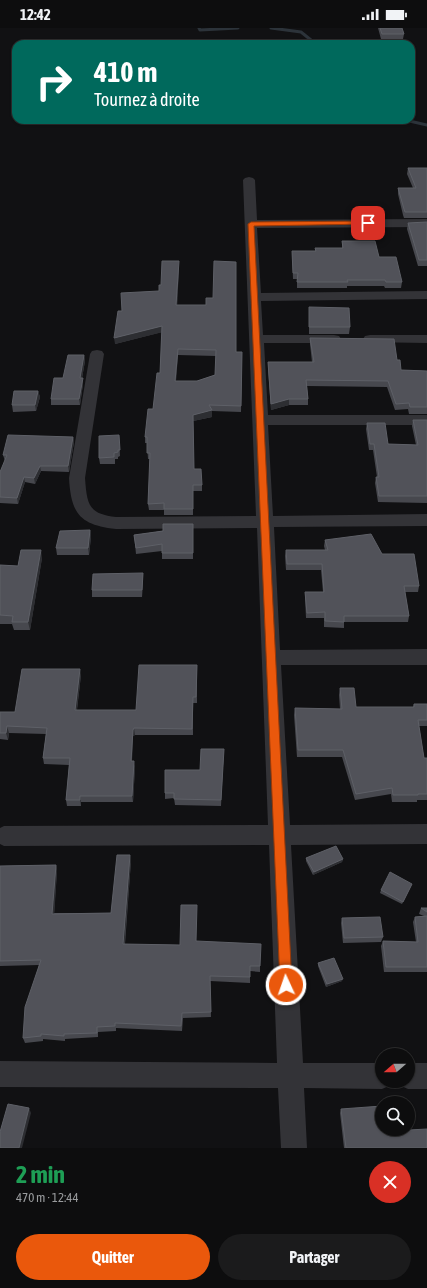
<!DOCTYPE html>
<html lang="fr">
<meta charset="utf-8">
<style>
body{margin:0;font-family:"Asap Condensed",sans-serif;background:#1b1b1c;color:#f1f3f6;height:100vh;display:flex;flex-direction:column;font-size:15px;white-space:nowrap}
*{box-sizing:border-box;margin:0}
p{font-size:13px;color:#9a9c9e}
.icon{flex:none;width:22px;height:22px;fill:none;stroke:currentColor;stroke-width:2;stroke-linecap:round;stroke-linejoin:round}
.map{position:relative;height:1120px;overflow:hidden}
.drawer{display:flex;flex-direction:column;background:#0d0d0e;flex:1}
.drawer>*{flex:none}
.hud{position:absolute;left:12px;top:12px;width:403px;height:84px;border-radius:12px;box-shadow:0 1px 3px #0004,0 0 0 1px #2d2d2e;background:#00695c;color:#fff;overflow:hidden}
.needle{width:26px;rotate:250deg}
.fabs{position:absolute;left:375px;top:1020px;display:grid;gap:8px}
.fabs a{display:grid;place-items:center;width:40px;height:40px;border-radius:50%;background:#0d0d0e;box-shadow:0 1px 3px #0004,0 0 0 1px #2d2d2e;font-size:20px}
.pin{position:absolute;display:grid;place-items:center;width:34px;height:34px;color:#fff;margin:-17px;border-radius:8px;box-shadow:0 2px 6px #0006}
.me{position:absolute;width:44px;margin:-22px;rotate:357deg;stroke-linejoin:round;filter:drop-shadow(0 0 3px #0008)}
.turn{display:flex;align-items:center;gap:14px;height:84px;padding:0 16px;font-size:18px}
.turn .icon{width:52px;height:52px;stroke-width:2.5}
.turn b{display:block;font-size:28px;line-height:34px}
.round{display:grid;place-items:center;flex:none;width:42px;height:42px;border-radius:21px;background:#1b1b1c}
.head{display:flex;align-items:center;justify-content:space-between;height:68px;padding:0 16px}
h1{font-size:24px;font-weight:700;line-height:30px;color:#1e9e55}
.button{display:flex;gap:8px;margin-top:auto;padding:8px 16px}
.button a{flex:1;height:46px;border-radius:24px;background:#ea580c;color:#fff;font-size:16px;font-weight:700;line-height:46px;text-align:center}
.button a+a{background:#1b1b1c;color:#f1f3f6}
.status{display:flex;justify-content:space-between;align-items:center;height:28px;padding:0 20px;background:#0d0d0e;direction:ltr}
.status svg{height:11px;fill:currentColor}
.map>svg:first-child{display:block}
.lines{fill:none;stroke-linecap:round;stroke-linejoin:round}
.stream{stroke:#2c333a;stroke-width:3}
.street{fill:#333337;fill-rule:evenodd}
.wall{fill:#47484e;fill-rule:evenodd}
.shaded-wall{fill:#2d2e32}
.building{fill:#515259;stroke:#5e6067;fill-rule:evenodd}
.route{fill:#ea580c;stroke:#983908}
</style>
<div class="status"><b>12:42</b><svg viewBox="0 0 49 12"><path d="M0 12V9h3v3zM5 12V6h3v6zM10 12V3h3v9zM15 12V0h3v12zM26 1h20v11H26zM47 4h2v5h-2z"/></svg></div>
<div class="map">
<svg width="427" height="1120" viewBox="0 0 427 1120">
<rect width="100%" height="100%" fill="#111113"/>
<g class="lines">
<path class="stream" d="M199,0L200,2L238,0
M271,0L301,4L316,16
M405,92L427,97"/>
<path class="street" d="M249,149L253,150L255,152L257,192L427,191V199L257,200L261,265L427,263V271L261,273L263,307H334L339,308L341,311L339,314L334,315H264L268,387H427V397H268L273,488L427,486V498L274,499L280,622L427,621V637H281L290,797L427,796V816L291,817L303,1035H382V1053H393L391,1057L382,1061L304,1060L307,1120H281L278,1060L0,1059V1033L277,1035L269,817L4,818L0,816V800L4,798L268,797L257,500L116,501C80,497 71,486 69,450L90,326L92,323L97,322L102,323L104,326L85,450C87,476 88,486 116,489L256,488L243,152L245,150Z
M370,307H427V315L365,314L363,311L365,308Z
M408,1035H427V1061H408L399,1057L397,1053H408Z"/>
</g>
<path class="wall" d="M378,0H402L404,6L403,11H381Z
M408,140H427V190H404L403,187L398,166V160H413L407,146Z
M427,194V238H418L407,201L408,195Z
M342,213L379,229L402,254L401,260H385L384,258H347V260H297V251H293L292,223H315V220H342Z
M179,239L177,277L236,324H242L241,384L212,383V389L193,393L194,441L202,457V463H193V487H164V482H149L148,476L150,431H148L147,415H145V409L153,381L160,345L162,304L115,316L122,283L159,263L161,257ZM178,327L216,328L215,347L197,353H176Z
M309,279L350,299L349,306H309Z
M310,310L397,332L401,342L427,343V386H409L408,381L395,382L387,359L307,358L308,371V377H289L271,382L268,340V334H312L310,316Z
M84,327L85,333L82,350L83,356L80,377H51V371L63,350Z
M38,363L40,369L36,383L13,384L12,377Z
M413,392H427V475L378,474L375,455L376,449H377L373,422H369L366,401L367,395L388,416L416,417L412,398Z
M119,407L120,428L118,429V431H115V436H100L99,430Z
M73,409L74,414L69,444L41,443L35,456L25,454L18,476L0,475V444L5,433L3,427Z
M193,496V531H162V523L136,526L134,507L163,503Z
M90,502L91,509L89,527H57L56,520Z
M325,512L382,526L419,558L418,564H405L409,588L408,594H344V600L324,599V590H306L305,570V564H323L321,542H286L285,528L286,522H325L324,518Z
M42,530L30,602H14L12,596H0V537L18,538Z
M143,545V552L142,569H92V562Z
M197,637V675H193V707H135L133,708L132,733L135,739L133,774H81V778H67L66,772L69,737L44,736L43,730L46,706L9,705L8,712L0,711V684H15L81,647L77,682H136Z
M340,660L356,679H413L414,676H427V698H419L424,730H427V772H417V774H392L391,766L355,772L342,729H297L294,687L295,680L340,681L339,667Z
M224,721L221,778L175,777L174,770L165,771V765L200,742Z
M306,830L343,831L342,834L313,847L306,833Z
M131,833L125,916L180,917L196,913L260,938V944L250,943V955L210,953L211,989L183,990L182,1003L116,1000V1003L98,1004V1009L65,1011V1013L43,1011V1013L25,1015L23,1010L39,937L0,938V838L56,837L57,843L54,885H111Z
M412,856L402,876L380,865L381,862Z
M421,880H427V944H384L381,918L383,913L416,914L413,894L415,889L424,888L419,886Z
M342,890L383,909L381,914L343,915L341,895Z
M318,935L342,953L326,959L318,938Z
M341,1081L409,1102L427,1120H344L340,1085Z"/>
<path class="shaded-wall" d="M179,233V239L177,283L176,277Z
M162,298L163,304L115,316L114,310Z
M178,321V327L175,359V353Z
M84,327L85,333L81,356L80,350Z
M83,350V356L80,377L79,371Z
M38,363L40,369L36,383L35,377Z
M289,371V377L271,382V376Z
M212,382V389L193,393V387Z
M73,409L74,414L69,444L68,438Z
M40,438L41,443L35,456L34,450Z
M24,449L25,454L18,476L17,470Z
M90,502L91,509L89,527L88,520Z
M41,522L42,530L30,602L28,594Z
M143,545V552L142,569V562Z
M80,641L81,647L76,688L75,682Z
M7,698L9,705L8,712L6,705Z
M134,700L135,707L133,708L131,739V733L133,702Z
M134,733L135,739L133,774L132,768Z
M80,768L81,774V778L80,772Z
M130,827L131,833L124,921L123,916Z
M343,831L342,834L313,847L314,844Z
M56,837L57,843L54,891L52,886Z
M343,951L342,953L326,959L327,956Z
M29,1080L31,1085L22,1120H19Z"/>
<path class="building" d="M380,0H402L404,6H382Z
M408,140H427V184H405L404,181L398,160H416Z
M427,194V232H419L408,195Z
M342,213H375L379,229H396L402,254H386L385,252H347L348,254H297L298,245H293L292,223H316L315,220H343Z
M162,233H179L176,277H206V270H213L214,233L236,234V324H242L241,378L209,377L212,382L193,387L194,441H201L202,457H193V481H164V475L148,476L150,425H147V409H145L148,381H153L157,345H160L162,298L114,310L118,283H122L121,265L159,263V257H161ZM178,321L216,322L215,347L197,353H175Z
M309,279L349,280L350,299H309Z
M310,310L394,311L397,332H400L401,342L427,343V379H410L409,375L396,376L388,353L306,352L308,371H289L271,376L268,334H314Z
M68,327H84L80,350H83L79,371H51L54,350H63Z
M14,363H38L35,377H12Z
M413,392H427V468H379L376,449H379L374,416H370L367,395H385L388,416L418,417Z
M8,407L73,409L68,438H40L34,450L24,449L17,470L0,469V444L7,427H3Z
M119,407L120,422H118V424L114,425V429L99,430V408Z
M163,496H193V525H162V516L136,520L134,507L163,503Z
M90,502L88,520H56L60,503Z
M371,506L382,526H414L419,558H404L409,588H344V594L325,593V584L307,585L305,564H324L322,536H287L286,522H328L325,512Z
M21,522H41L28,594H12L13,588L0,587V537L18,538Z
M143,545L142,562H92L93,546Z
M139,637H197L196,669H193L192,701L134,700L133,702L131,733H134L132,768H80V772H66L70,730H43L47,700L7,698L6,705H0V684H15L22,641H80L75,682H136Z
M340,660H354L356,679H414V676H427V692H418L424,730H427V766H418V767H393L392,760L356,766L343,722H298L295,680L342,681Z
M201,721H224L221,772L174,771V765H165V742H200Z
M336,818L343,831L314,844L306,830Z
M117,827H130L123,916L180,917L181,877H197L196,913L261,916L260,938H250V949L210,948L211,984L182,985L181,998L115,995V998L97,999V1005L64,1006V1008L41,1006V1008L23,1010L25,979L41,932L0,933V838L56,837L52,886L111,885Z
M390,844L412,856L403,874L381,862Z
M421,880H427V884Z
M427,888V939H386L383,913L418,914L415,889Z
M380,889L383,909L344,910L342,890Z
M334,930L343,951L327,956L318,935Z
M8,1076L29,1080L19,1120H0V1104Z
M382,1078V1101H408V1097L409,1102L427,1101V1120H346L341,1081Z"/>
<path class="route" d="M368,193L371,195L370,196L254,198L292,957L290,961L286,963L282,961L280,957L248,196L251,194Z"/>
</svg>
<div class="fabs">
<a><svg class="needle" viewBox="-14 -14 28 28"><path d="M0-13l5 13h-10z" fill="#e53935"/><path d="M0 13l5-13h-10z" fill="#9a9c9e"/></svg></a>
<a><svg class="icon" aria-label="search" viewBox="0 0 24 24"><circle cx="10" cy="10" r="6"/><path d="M15 15l6 6"/></svg></a>
</div>
<div class="pin" style="left:368px;top:195px;background:#d93025"><svg class="icon" aria-label="arrive" viewBox="0 0 24 24"><path d="M6 21V4h12l-3 4 3 4H6"/></svg></div>
<svg class="me" style="left:286px;top:957px" viewBox="-20 -20 40 40"><circle r="17" fill="#ea580c" stroke="#fff" stroke-width="3"/><path d="M0-11L8 9 0 5-8 9z" fill="#fff"/></svg>
<div class="hud">
<div class="turn"><svg class="icon" aria-label="right" viewBox="0 0 24 24"><path d="M7 20v-9h11M14 6l5 5-5 5"/></svg><div><b>410 m</b>Tournez à droite</div></div>
</div>
</div>
<section class="drawer">
<div class="head"><div><h1>2 min</h1><p>470 m · 12:44</p></div><a class="round" style="background:#d93025;color:#fff"><svg class="icon" aria-label="close" viewBox="0 0 24 24"><path d="M6 6l12 12M18 6L6 18"/></svg></a></div>
<div class="button"><a>Quitter</a><a>Partager</a></div>
</section>
